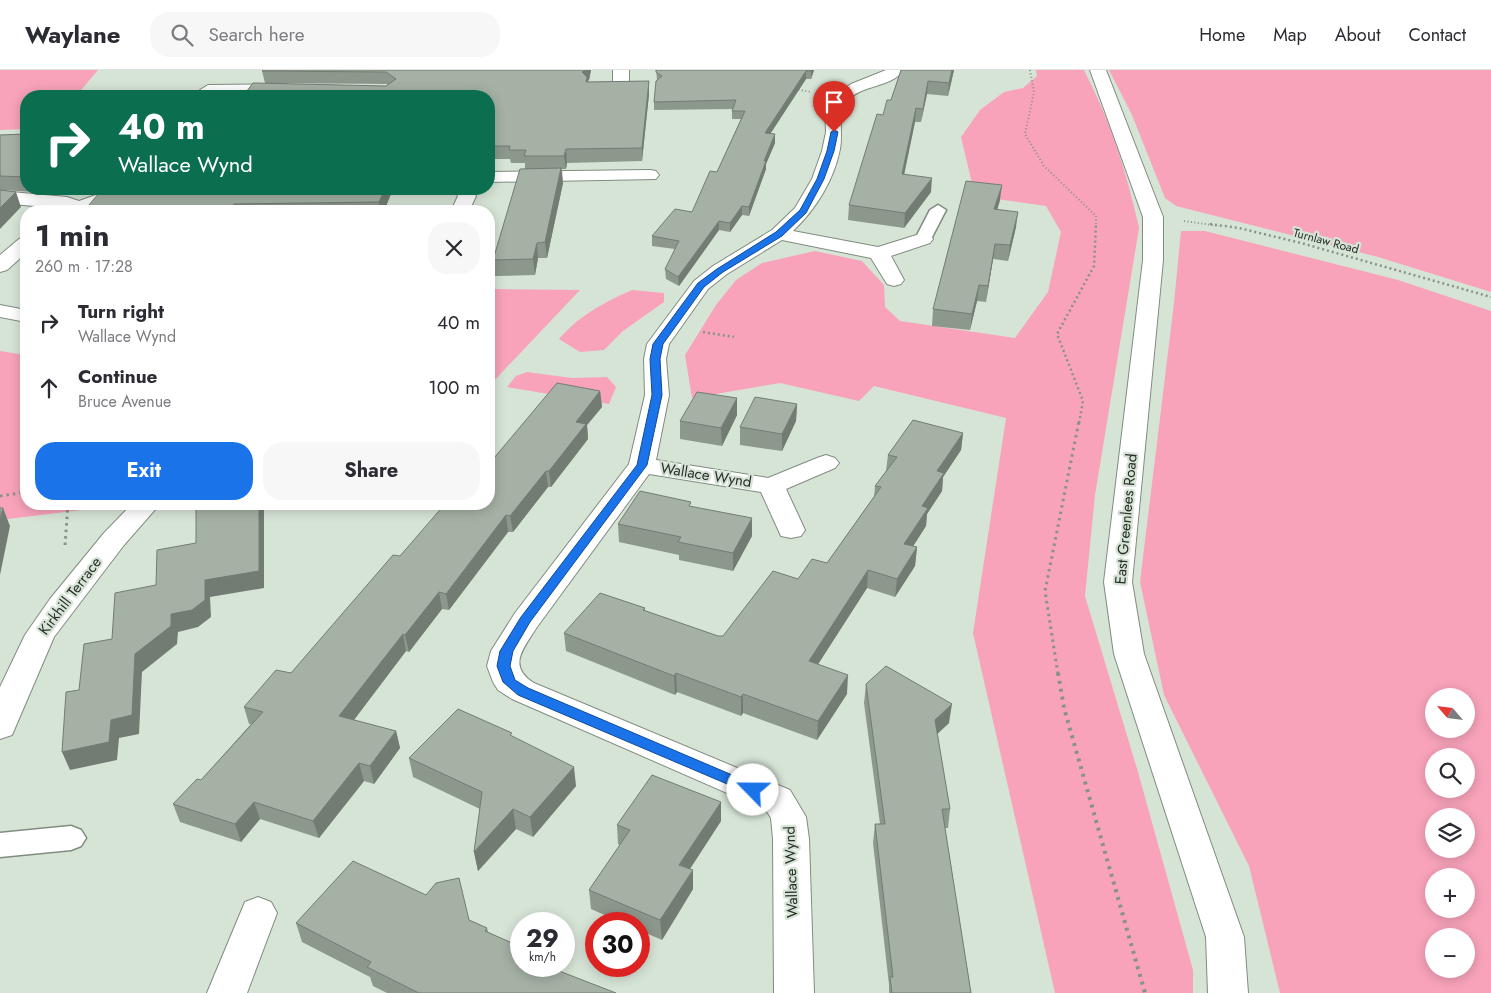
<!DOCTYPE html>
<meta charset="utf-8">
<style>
body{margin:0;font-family:Jost,sans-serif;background:#f7f7f7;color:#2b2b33;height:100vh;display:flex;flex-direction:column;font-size:19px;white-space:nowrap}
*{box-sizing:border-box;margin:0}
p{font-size:16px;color:#7c7c81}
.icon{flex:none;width:28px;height:28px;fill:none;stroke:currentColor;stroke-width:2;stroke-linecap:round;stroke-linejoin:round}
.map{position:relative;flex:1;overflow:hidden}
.panel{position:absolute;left:20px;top:135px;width:475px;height:305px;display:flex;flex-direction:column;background:#fff;border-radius:20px;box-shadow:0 2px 12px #0003}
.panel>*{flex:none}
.banner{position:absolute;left:20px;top:20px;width:475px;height:105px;border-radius:20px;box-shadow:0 2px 12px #0003;background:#0b6e4f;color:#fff;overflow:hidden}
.needle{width:32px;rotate:298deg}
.buttons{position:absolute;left:1425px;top:618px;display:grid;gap:10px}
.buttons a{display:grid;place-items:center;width:50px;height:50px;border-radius:50%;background:#fff;box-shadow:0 2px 12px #0003;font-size:25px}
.speed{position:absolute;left:510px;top:842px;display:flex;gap:10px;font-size:25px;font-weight:700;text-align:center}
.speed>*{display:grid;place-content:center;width:65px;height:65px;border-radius:50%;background:#fff;box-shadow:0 2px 12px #0003;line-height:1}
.speed small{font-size:12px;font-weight:400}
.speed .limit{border:8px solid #d22;background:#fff;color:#111}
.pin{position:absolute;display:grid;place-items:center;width:42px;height:42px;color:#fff;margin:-51px -21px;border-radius:50% 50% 50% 0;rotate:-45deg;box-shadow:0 0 5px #0007}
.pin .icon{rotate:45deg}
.me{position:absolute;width:55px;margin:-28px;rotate:293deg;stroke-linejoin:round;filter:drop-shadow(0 0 4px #0008)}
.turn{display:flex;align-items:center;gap:18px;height:105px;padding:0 15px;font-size:22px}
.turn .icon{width:65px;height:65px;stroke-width:2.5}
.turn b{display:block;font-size:35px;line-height:42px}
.round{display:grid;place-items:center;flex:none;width:52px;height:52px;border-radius:20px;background:#f7f7f7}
.headline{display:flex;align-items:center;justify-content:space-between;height:85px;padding:0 15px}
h1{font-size:30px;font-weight:700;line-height:38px}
.button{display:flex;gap:10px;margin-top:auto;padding:10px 15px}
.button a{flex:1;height:58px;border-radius:20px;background:#1a73e8;color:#fff;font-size:20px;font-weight:700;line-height:58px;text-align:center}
.button a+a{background:#f7f7f7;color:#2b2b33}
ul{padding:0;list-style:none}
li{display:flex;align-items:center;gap:15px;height:65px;padding:0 15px}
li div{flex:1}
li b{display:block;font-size:19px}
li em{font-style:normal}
header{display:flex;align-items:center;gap:30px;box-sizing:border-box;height:70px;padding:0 25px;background:#fff;border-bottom:1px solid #e1e1e2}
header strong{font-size:24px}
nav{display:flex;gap:28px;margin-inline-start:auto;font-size:18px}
.search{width:350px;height:45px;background:#f7f7f7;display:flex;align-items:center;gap:12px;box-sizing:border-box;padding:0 18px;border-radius:20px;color:#7c7c81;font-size:19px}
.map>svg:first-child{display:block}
.green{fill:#f8a3ba;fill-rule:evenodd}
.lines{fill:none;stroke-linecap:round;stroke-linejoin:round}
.lane-casing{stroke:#808c80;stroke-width:3}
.street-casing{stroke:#808c80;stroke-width:2}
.path-far3{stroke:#889288;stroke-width:2;stroke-dasharray:1 2.5;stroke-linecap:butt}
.path-far2{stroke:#889288;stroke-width:2.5;stroke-dasharray:2 3;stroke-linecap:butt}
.path-far1{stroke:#889288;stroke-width:3;stroke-dasharray:2.5 4;stroke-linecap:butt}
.path{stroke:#889288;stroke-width:4;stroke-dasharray:3 5;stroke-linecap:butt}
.lane{fill:#fff;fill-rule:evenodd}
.street{fill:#fff;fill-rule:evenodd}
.wall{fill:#8d988d}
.shaded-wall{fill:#737c73}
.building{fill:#a4b1a4;stroke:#737c73}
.route{fill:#1a73e8;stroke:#114b97}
.labels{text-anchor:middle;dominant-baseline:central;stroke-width:4.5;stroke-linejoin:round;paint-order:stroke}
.far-street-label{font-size:12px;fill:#292e29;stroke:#d6e4d6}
.street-label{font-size:15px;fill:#292e29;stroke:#d6e4d6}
</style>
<header>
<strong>Waylane</strong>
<div class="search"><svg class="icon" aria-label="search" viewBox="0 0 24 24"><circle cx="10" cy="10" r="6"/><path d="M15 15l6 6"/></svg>Search here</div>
<nav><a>Home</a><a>Map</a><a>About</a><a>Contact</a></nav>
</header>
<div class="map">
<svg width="1491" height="923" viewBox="0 0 1491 923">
<rect width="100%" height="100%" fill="#d6e4d6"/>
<path class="green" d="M0,0H98L76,26H26V59L0,60Z
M1036,0H1084C1110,50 1127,103 1139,158L1095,425L1085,526L1138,702L1193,900V923H1055L973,563L1006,348L874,316L859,331L780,313L692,328L685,285L716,235L736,210L762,193L815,181L862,191L884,215L885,237L900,251L1015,268L1048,222L1061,162L1046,136L975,126L961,67L980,40L1004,22L1023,18L1037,6Z
M1109,0H1491V222L1378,187L1176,136L1165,128L1132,45Z
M1181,161H1205L1398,210L1491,241V923H1280L1249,796L1164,625L1140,512L1174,233ZM1466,626V659H1434V626ZM1466,686V719H1434V686ZM1434,746H1466V779H1434ZM1434,806H1466V839H1434ZM1466,866V899H1434V866Z
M489,219L580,220L489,316Z
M632,220L664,223V232L623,261L604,280L580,282L559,269C580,245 603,233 632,220Z
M0,281L26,285V434H123L122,435L0,450Z
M527,302L572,308L607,307L616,317L609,334L507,317L516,306Z"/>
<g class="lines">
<defs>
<path id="lane" d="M938,135L946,140L931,169L923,174L917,172L915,169L930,140Z
M71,756L81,760L86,768L81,776L71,780L0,787V763Z"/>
<path id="street" d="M613,0H629V15L627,18H615L613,15Z
M886,0H904C891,18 862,14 847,31C837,42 843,64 840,79C834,110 816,139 793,161L878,177L923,163L930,165L933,169L930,173L891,186L904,210L901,214L894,216L887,214L871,188L782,170L727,204L708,219L669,274L666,289L669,325L656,390L768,408L817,388L826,385L835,388L839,393L835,398L786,419L805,460L801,466L791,468L781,466L761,422L649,404L537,557C523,579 507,596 534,613L790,720L806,747L809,769L814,923H774L773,769L771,748L766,740L512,629L498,620L493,612L487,596L491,581L515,543L629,394L645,325L644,289L647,274L694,211L713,196L772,160L795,138L812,109L822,81L826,62L825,40L833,27L851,14Z
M1090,0H1106L1163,147V190L1132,512L1144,584L1244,867L1248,923H1208L1206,867L1114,584L1104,512L1143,190V147Z
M286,14L294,19L292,22L208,25L200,20L208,15Z
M650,100L656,101L659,105L656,109L489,112V102Z
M147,119H197L194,123L188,125L99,136L83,141H56L58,138L0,133V121L67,127L79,131L96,125Z
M453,119H471L476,126L469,141H451L458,126Z
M26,167V183L7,200L0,202V185L19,169Z
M0,235L26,240V252L0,247Z
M132,434H160L124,475L54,567L12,665L0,669V617L25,565L50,529L104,463Z
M258,827L271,832L277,843L247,923H207L245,832Z"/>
</defs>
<use href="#lane" class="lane-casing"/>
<use href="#street" class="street-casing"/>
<path class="path-far3" d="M1030,0L1034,22L1025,64L1044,96L1096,146V156
M795,19L811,22
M1184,151L1219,156"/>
<path class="path-far2" d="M1210,154L1239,158L1301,173L1491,227
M703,262L734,267
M1079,353L1083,331L1057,264L1094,196L1096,154"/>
<path class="path-far1" d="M0,426L26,422
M65,475L68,434
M1058,604L1045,521L1079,351"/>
<path class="path" d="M1058,603L1064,638L1145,923"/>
<use href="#lane" class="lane"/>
<use href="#street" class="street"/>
</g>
<path class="wall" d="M591,0L589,10L587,12L649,11V24L642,91L567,93L566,99H562L563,113L547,188H538L535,205L495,206L493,190L525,99V93H511L510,89H489V26L386,16L388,14L265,13L262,1Z
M656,0H814L811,9H806L770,64L775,73L766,94V99L749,146L742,145L730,162L719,160L679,216L666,209L665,199L675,179L652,176V166L692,142L717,102L741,49H732V41L733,39L654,40V32L657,10Z
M901,0H954L948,26L927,24L921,52H915L904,105L931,122L904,158L848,150L849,135L891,30Z
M26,64V119H38L35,122L0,120V65Z
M117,119H393L384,141H84L130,119Z
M1000,130L997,140L1016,157L1008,191L993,189L986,232L977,231L970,260L932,256L933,239Z
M600,321L602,337L587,355L588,369L551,417H548L513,462H508L449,540L442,539L409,582L406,581L354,650L396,661L400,678L374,714L364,711L319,768L260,749L241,772L180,752L173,734L201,710L251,654H249L244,637L291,603L400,486Z
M797,334L796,351L782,381L740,375V357Z
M737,345L722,376L680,369V351Z
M963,363L961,380L943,407L942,421L927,444L926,456L913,476L917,477L915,496L895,527L867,518L818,594L847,624L817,670L743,643L741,646L677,622L675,625L566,581L564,563L645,538V541L718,566H723L798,509L827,493L874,427L875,416L886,401L888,385Z
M691,436L752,466L733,501L679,490V485L619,472L618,454Z
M866,614L949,653L937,664L950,739L948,758H945L971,923H889V915L873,773L875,754H880L864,633Z
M512,666L576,716L533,767L516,759L478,801L474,782L480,739L413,707L409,688Z
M721,751L690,799L693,819L662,870L639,860V854H625L591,839L589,820L620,775L618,774L617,755Z
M469,850L487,858L488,862L558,901L616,923H387L373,916L370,907L302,872L296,853Z"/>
<path class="shaded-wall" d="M586,0H591L589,10L587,12L588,19L582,2Z
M812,0H814L811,9V1Z
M952,0H954L948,26L949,13Z
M806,1V9L765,72V63Z
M649,11V24L642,91V78Z
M928,11L927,24L921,52L923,39Z
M916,38L915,52L901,119L902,104Z
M775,64V73L766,94V99L749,146V137L764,91Z
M566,79L567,93L566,99L564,86Z
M561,98L563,113L547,188L545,172Z
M932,108L931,122L904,158L905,143Z
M1002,115L1000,130L993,154L994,139Z
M34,119H38L35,122Z
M117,119H133L118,121Z
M385,119H393L384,141H380L379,132Z
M16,122L21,137L0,159V138Z
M234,134L236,141H232L231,138Z
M742,136V145L730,162V153Z
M1018,142L1016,157L1008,191L1010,175Z
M719,151V160L679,216L678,207Z
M537,173L538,188L535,205L533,189Z
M995,174L993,189L986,232L988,216Z
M979,215L977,231L970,260L972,244Z
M600,321L602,337L587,355L588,369L551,417L549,401L576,352Z
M737,328V345L722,376L721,358Z
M797,334L796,351L782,381V364Z
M963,363L961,380L943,407L942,421L927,444L926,456L903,492L904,474L937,401Z
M546,401L548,417L513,462L510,446Z
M259,434H262L264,440V518L210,527L211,547L198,557L178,562L177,574L142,602L139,664L119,668L117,690L70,700L62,682L111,650L135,584L171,544L205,510Z
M3,438L10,456L0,505V449Z
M506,445L508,462L449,540L446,524Z
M752,448V466L733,501V483Z
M917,477L915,496L895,527L897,509Z
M868,500L867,518L808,610L809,591Z
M439,522L442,539L409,582L405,565Z
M403,564L406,581L344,663L339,646Z
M676,603L677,622L675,625L674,606Z
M848,605L847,624L817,670L818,651Z
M743,624V643L741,646V627Z
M952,634L949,653L932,669L935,650Z
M396,661L400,678L374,714L370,696Z
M359,693L364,711L319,768L313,751Z
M574,697L576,716L533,767L530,747Z
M254,732L260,749L241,772L235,754Z
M721,732V751L680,814L679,795Z
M513,739L516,759L478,801L474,782Z
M693,800V819L662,870L660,850Z
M556,896H558L560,913L554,899Z"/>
<path class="building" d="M263,0H586L582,2L587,7L586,12L649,11L642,78L566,79L564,86H524L526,80H509L510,76H489V26H243L253,13L386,16L396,9L386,2L262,1Z
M656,0H812L811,1H806L765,63L775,64L764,91H766L749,137L742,136L730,153L719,151L678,207L665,199L679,171L652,166L675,139L692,142L710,101L717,102L745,41H732L736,30L654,32L656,11L662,6L656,2Z
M901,0H952L949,13L928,11L923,39L916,38L902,104L932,108L905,143L849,135L877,44L883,45L887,30H891Z
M26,64V107L0,106V65Z
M561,98L545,172L537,173L533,189L493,190L520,99Z
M966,111L1002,115L994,139L1018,142L1010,175L995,174L988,216L979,215L972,244L933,239Z
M133,119H385L379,132L234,134L231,138L168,141H84L99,123Z
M0,120L16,122L0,138Z
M557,313L600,321L576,352L586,354L549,401H546L510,446L506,445L446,524L439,522L405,565L403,564L339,646L396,661L370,696L359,693L313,751L254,732L235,754L173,734L197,709L201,710L263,642L244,637L276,600L291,603L393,485L400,486L445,434H489V394Z
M697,322L737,328L721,358L680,351Z
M755,327L797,334L782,364L740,357Z
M913,350L963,363L937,401L944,403L922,436L928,438L904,474L917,477L897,509L868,500L809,591L848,605L818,651L743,624L741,627L676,603L674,606L564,563L600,523L645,538L643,540L718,566H723L773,501L798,509L812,489L827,493L881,417L875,416L897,387L888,385Z
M640,421L691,432L689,436L752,448L733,483L678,472L681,467L618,454Z
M196,434H259V501L205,510V530L192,540L171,544V556L135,584L132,645L111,650L109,672L62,682L66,622L79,620L84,574L112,569L115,523L156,515L157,480L196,473Z
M0,438H3L0,449Z
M886,596L952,634L935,650L950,739H942L971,923H892L890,907H893L875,754H885L866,614Z
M458,639L512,663L510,665L574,697L530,747L513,739L474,782L482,722L409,688Z
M652,705L721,732L679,795L693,800L660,850L589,820L630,760L617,755Z
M353,791L426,825L436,813L459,808L469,850L487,858L485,861L521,877V896H556L554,899L616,923H419L367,897L371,892L296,853Z"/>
<path class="route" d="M834,60L838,62L834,81L824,109L806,143L782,166L723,202L704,217L663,274L660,289L662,325L647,395L530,552L513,581L510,596L515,610L528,618L758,716L760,720L758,724L753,725L518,625L503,612L497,596L500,581L521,547L637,395L652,325L650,289L653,274L698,213L717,199L776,162L800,140L817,109L827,81L831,62Z"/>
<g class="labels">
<g class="far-street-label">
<text transform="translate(1326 171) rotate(15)">Turnlaw Road</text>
</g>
<g class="street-label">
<text transform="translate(706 405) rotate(9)">Wallace Wynd</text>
<text transform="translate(1126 449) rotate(-85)">East Greenlees Road</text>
<text transform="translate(70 526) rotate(-53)">Kirkhill Terrace</text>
<text transform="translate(791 802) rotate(-92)">Wallace Wynd</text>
</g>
</g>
</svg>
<div class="buttons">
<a><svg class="needle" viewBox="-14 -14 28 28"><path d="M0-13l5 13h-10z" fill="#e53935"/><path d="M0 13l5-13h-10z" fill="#7c7c81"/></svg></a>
<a><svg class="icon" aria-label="search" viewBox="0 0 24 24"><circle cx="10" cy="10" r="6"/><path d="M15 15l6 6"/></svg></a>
<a><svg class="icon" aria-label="layers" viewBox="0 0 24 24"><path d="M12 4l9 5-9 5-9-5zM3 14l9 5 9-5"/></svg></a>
<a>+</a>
<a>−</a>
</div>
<div class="speed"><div>29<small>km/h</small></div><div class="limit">30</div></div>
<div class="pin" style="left:834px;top:62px;background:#d93025"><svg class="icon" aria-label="arrive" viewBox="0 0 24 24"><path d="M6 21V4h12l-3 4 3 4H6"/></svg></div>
<svg class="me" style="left:753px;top:720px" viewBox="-20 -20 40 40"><circle r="19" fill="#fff"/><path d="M0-13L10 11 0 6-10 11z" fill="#1a73e8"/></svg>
<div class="banner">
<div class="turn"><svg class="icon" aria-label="right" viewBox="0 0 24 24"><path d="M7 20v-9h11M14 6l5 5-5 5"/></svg><div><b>40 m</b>Wallace Wynd</div></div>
</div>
<section class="panel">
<div class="headline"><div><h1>1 min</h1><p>260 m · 17:28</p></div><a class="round"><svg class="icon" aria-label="close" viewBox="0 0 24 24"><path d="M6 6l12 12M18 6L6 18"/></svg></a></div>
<ul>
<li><svg class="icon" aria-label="right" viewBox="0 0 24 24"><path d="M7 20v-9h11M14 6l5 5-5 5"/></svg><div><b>Turn right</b><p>Wallace Wynd</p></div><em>40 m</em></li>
<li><svg class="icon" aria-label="ahead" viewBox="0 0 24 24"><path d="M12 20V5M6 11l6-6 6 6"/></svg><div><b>Continue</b><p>Bruce Avenue</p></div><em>100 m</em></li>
</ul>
<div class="button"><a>Exit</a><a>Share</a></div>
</section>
</div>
